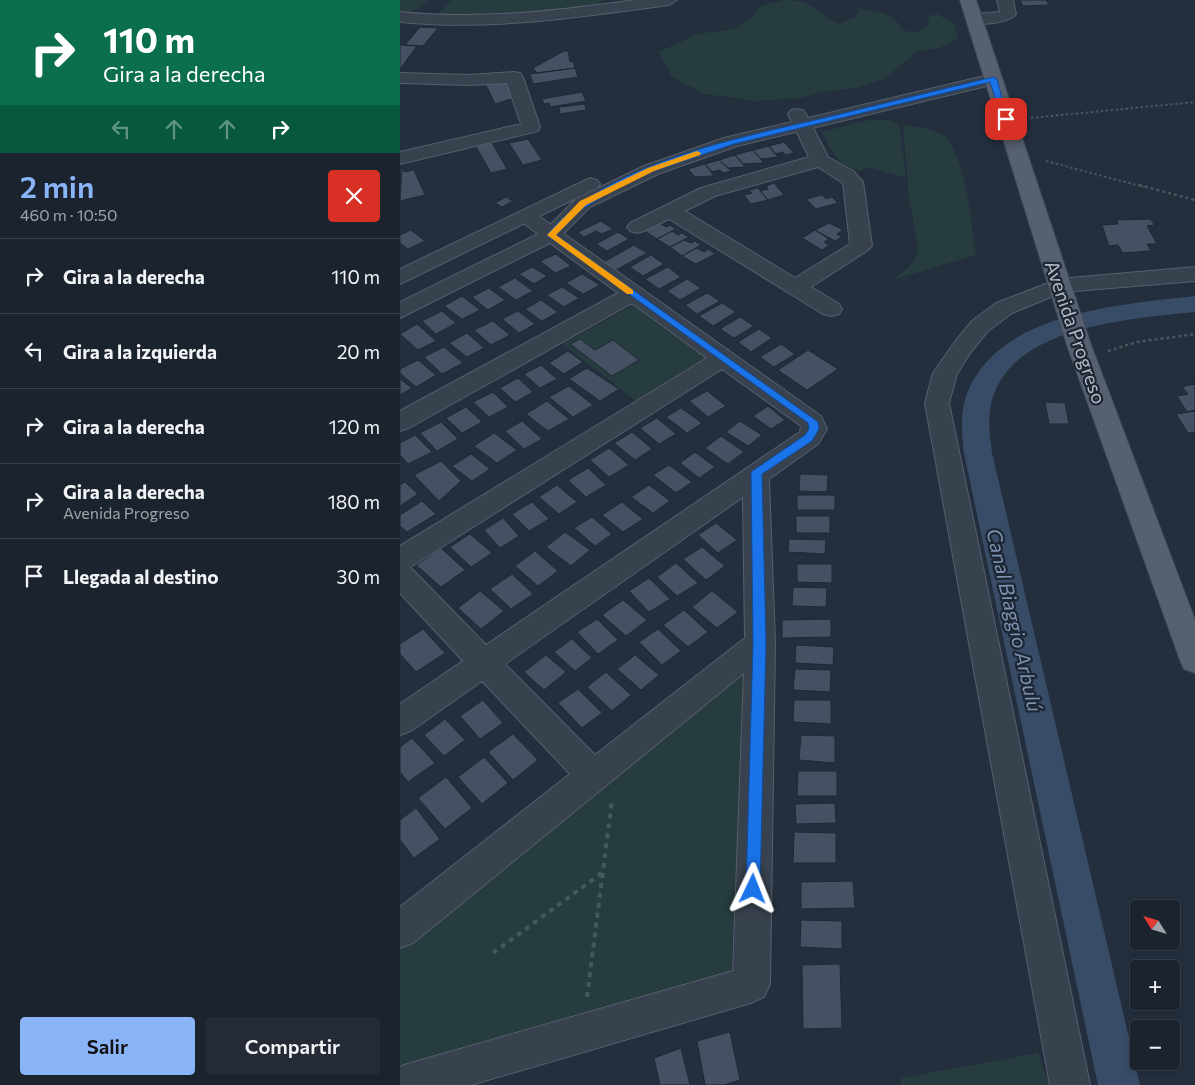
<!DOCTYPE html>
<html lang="es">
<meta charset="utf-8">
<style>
body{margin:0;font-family:Commissioner,sans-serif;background:#242b36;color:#f1f3f6;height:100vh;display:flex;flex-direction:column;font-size:19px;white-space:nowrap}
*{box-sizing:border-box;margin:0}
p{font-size:16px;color:#a0a4aa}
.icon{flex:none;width:28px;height:28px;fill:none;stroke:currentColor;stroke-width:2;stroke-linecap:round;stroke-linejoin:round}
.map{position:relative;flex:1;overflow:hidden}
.side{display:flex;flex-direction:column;background:#1b232e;width:400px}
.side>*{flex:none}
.banner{background:#0b6e4f;color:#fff;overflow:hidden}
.needle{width:32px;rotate:307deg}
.controls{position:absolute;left:730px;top:900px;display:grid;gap:10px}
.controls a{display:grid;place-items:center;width:50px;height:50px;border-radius:5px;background:#1b232e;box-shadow:0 2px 8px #0003,0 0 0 1px #39404a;font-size:25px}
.pin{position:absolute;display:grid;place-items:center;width:42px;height:42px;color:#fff;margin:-21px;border-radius:10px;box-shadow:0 2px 8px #0006}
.me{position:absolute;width:55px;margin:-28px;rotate:2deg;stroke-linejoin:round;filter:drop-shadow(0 0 4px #0008)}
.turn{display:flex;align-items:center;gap:18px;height:105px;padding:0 20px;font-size:22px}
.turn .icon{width:65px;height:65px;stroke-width:2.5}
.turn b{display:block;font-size:35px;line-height:42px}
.lanes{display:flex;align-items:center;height:48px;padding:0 20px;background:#0003;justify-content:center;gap:25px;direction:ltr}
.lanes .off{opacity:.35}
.round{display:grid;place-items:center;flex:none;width:52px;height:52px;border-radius:5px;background:#242b36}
.overview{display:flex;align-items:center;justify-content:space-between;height:85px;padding:0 20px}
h1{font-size:30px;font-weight:600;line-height:38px;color:#8ab4f8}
.action{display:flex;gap:10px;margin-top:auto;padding:10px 20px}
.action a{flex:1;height:58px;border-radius:5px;background:#8ab4f8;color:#111;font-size:20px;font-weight:600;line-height:58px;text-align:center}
.action a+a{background:#242b36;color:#f1f3f6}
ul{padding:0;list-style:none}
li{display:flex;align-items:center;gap:15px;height:75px;padding:0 20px;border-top:1px solid #39404a}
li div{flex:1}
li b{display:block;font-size:19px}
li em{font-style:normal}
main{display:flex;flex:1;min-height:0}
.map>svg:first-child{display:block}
.green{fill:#263c3f}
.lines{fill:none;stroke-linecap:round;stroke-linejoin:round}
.canal{fill:#394c67;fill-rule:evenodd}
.building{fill:#455162;stroke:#1f2835}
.minor-casing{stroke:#565f6c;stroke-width:2}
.tertiary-casing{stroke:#565f6c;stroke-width:2}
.primary-casing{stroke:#414a57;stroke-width:2}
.path-far2{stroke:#44595c;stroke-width:2;stroke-dasharray:2.5 2.5;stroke-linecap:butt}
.path-far1{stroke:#44595c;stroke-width:2.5;stroke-dasharray:3 3;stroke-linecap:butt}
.path{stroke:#44595c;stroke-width:4;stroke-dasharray:5 5;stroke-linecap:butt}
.minor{fill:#38414e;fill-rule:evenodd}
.tertiary{fill:#38414e;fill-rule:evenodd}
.primary{fill:#56606e;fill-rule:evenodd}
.route{fill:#1a73e8;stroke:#114b97}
.slow{fill:#f59e0b}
.labels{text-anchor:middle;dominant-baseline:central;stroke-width:4.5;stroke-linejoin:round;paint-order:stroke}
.street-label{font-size:19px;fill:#b4bcc9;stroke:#1d2633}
.water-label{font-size:20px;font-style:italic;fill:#7c92b1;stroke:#1d2633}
</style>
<main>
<section class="side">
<div class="banner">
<div class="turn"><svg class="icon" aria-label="right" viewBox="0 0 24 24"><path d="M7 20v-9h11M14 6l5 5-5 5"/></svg><div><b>110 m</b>Gira a la derecha</div></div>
<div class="lanes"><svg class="icon off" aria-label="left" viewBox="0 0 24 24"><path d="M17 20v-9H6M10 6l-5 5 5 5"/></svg><svg class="icon off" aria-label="ahead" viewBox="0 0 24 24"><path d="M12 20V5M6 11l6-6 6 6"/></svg><svg class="icon off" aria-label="ahead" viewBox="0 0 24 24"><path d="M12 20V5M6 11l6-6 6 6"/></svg><svg class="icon" aria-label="right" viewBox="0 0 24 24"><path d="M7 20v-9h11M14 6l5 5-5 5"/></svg></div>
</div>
<div class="overview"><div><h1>2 min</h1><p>460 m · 10:50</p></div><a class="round" style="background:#d93025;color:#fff"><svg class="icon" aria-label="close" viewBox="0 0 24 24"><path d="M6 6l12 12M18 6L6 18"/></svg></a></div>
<ul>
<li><svg class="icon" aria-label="right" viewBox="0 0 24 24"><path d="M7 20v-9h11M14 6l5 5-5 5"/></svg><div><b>Gira a la derecha</b></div><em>110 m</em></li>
<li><svg class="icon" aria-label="left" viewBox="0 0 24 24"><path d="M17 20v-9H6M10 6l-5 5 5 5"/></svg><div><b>Gira a la izquierda</b></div><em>20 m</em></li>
<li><svg class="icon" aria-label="right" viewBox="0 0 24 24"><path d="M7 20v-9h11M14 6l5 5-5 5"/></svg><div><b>Gira a la derecha</b></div><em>120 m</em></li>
<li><svg class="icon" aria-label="right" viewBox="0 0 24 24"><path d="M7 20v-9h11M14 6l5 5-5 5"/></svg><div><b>Gira a la derecha</b><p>Avenida Progreso</p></div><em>180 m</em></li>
<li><svg class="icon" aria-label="arrive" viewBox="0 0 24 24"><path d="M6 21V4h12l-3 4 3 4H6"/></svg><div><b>Llegada al destino</b></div><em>30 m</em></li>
</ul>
<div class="action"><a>Salir</a><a>Compartir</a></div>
</section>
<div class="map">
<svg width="795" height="1085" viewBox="0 0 795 1085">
<rect width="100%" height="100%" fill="#242f3e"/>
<path class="green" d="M0,0H28C19,9 13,14 0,12Z
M51,0H203L204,1C184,17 74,16 44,17L39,13Z
M384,0C415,0 413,12 439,24L456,17L459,9C478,10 494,14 504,31L517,32L528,27L529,16L537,14L554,24L558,38L539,48L518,51L484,79L455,88L423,92L400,98L356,101L305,94L272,77L259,52L298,34L333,29L353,17L361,6Z
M470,120H489L499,124L506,178L468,167L460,171C436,164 433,153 422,132Z
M503,125C514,127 531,128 541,134C565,148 572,228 576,255L492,280C504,271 517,263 518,247L509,197Z
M234,305L309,358L237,402L163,344Z
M346,673L331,973L0,1068V950Z
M638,1053L649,1085H501V1078Z"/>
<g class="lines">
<path class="canal" d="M795,296V312C732,319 613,325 592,400C587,417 590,436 592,453L740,1085H698L564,453C562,436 560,417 565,400C592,312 719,305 795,296Z"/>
</g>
<path class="building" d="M620,0H646L649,5L623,6Z
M20,27L38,28L23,46L5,45Z
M0,45L17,46L0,69Z
M164,51H168L170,62L173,61L175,68L137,73L133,68Z
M175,68L178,77L133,84L130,74Z
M108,82L114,98L95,104L85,83Z
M182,92L186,101L150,107L149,103L144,104L142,99Z
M185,104L186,110L160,114L159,107Z
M128,139L142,160L123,165L109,143Z
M91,141L107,169L91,173L75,145Z
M384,142L394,153L385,155L383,152L375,154L369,146Z
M369,146L378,157L361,159L353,150Z
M353,150L364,163L343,164L335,155Z
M335,155L343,164L345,167L328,168L319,160Z
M319,160L328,168L331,171L323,173L320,170L312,172L305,164Z
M305,164L314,176L295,177L288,169Z
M2,166L4,172L14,170L25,195L0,201Z
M374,183L384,195L368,200L360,191L368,189L366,186Z
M358,188L368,200L351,204L344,195L352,193L349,190Z
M422,195L426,199L432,197L438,203L416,209L406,199Z
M106,197L113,201L102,207L95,203Z
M750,219L755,225L747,226L757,244H747L751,251L723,253L718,245L709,246L702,225L718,224L717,220Z
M201,221L213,229L202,234L196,231L184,237L178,232Z
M259,223L266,227L270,225L276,229L257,239L245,231Z
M429,223L443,230L437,234L442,237L435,241L415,230Z
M11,230L25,241L8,249L0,243V235Z
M415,230L429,239L424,242L429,245L422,250L402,238Z
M272,231L278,235L282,233L289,237L270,247L257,239Z
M218,232L229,239L207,251L196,244Z
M284,240L291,243L295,241L301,245L282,256L270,247Z
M234,245L247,253L216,270L204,262Z
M297,248L304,252L308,249L315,254L296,264L282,256Z
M156,254L171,266L155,273L140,261Z
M251,255L264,264L243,276L230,267Z
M132,267L147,276L134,284L119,274Z
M268,267L281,277L259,289L245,279Z
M182,274L200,285L183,294L166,283Z
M115,278L133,291L116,300L98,287Z
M287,279L301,288L280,300L267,291Z
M162,287L179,298L164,307L147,295Z
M89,288L105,300L88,310L72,297Z
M307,293L320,301L297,314L285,305Z
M62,296L80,310L62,319L44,306Z
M141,300L158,312L142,321L125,309Z
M322,303L336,312L313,326L299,316Z
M42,311L56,323L36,334L22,321Z
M118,311L135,324L119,333L102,319Z
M340,317L354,326L334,338L320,329Z
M93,321L110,335L91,345L74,330Z
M17,324L36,341L18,350L0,334Z
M359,329L372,338L351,352L338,342Z
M67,333L84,348L67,357L49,343Z
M180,339L195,350L213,340L239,360L212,376L170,344Z
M381,344L395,354L374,367L360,357Z
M44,347L63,363L42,374L24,357Z
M408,350L438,369L407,390L378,370Z
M168,351L183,362L164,374L149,363Z
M18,360L36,375L16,387L0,373V369Z
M141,365L157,379L140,388L124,374Z
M187,368L219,389L200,401L169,379Z
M118,378L133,392L115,402L100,388Z
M0,379L12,388L0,395Z
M795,384V410L787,412L777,396L788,394L782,387Z
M169,386L193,405L173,417L149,397Z
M307,391L326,406L308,417L289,401Z
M93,392L108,407L89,417L73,402Z
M147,401L169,419L148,431L126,414Z
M645,402L665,403L669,424H649Z
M368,406L385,420L371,429L353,416Z
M66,407L82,422L62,433L46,418Z
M281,408L302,423L287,433L266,417Z
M795,411V432L788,433L776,414Z
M257,418L276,434L259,444L240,428Z
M122,421L142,439L124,449L105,431Z
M340,421L362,435L348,446L326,432Z
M41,422L58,439L37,451L20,433Z
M232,432L252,449L235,460L214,443Z
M94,433L117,450L97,463L74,446Z
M15,435L32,452L8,464L0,455V443Z
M321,436L344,452L328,464L305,448Z
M209,448L229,465L209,477L190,460Z
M295,452L315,467L299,478L280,463Z
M71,454L90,469L72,481L52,466Z
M41,461L61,481L39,501L14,475Z
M269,465L292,482L276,493L253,475Z
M188,468L206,485L186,497L168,480Z
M400,474L428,475L427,492L399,491Z
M5,482L18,494L0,506V485Z
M157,485L177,502L159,514L139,497Z
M249,485L270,501L253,513L231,497Z
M397,495H435V510H397Z
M22,501L36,514L7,532L0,526V515Z
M132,502L149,519L129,531L112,514Z
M222,502L243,519L223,532L202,515Z
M396,516H430V533H396Z
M192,517L212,534L195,546L174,528Z
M103,518L119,536L100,548L84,530Z
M316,523L337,540L318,553L298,535Z
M165,532L190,550L171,566L146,547Z
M70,534L92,553L71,567L50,547Z
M389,539L426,540L425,554L388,552Z
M302,547L325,566L306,580L283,559Z
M41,548L65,570L41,587L16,565Z
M135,551L158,571L138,586L115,566Z
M276,563L298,583L277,596L257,577Z
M397,564H432V583L397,582Z
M112,574L133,594L111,609L90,589Z
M249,578L270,599L249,612L229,591Z
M393,587L427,588L426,607L392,606Z
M80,591L104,611L81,629L58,608Z
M312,591L338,612L317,628L292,607Z
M223,600L247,620L226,636L202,615Z
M284,610L308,632L288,647L263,625Z
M197,619L218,640L198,654L177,632Z
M431,619V637L382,638V620Z
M23,629L45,653L16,672L0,654V644Z
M258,629L281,651L262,665L239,642Z
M172,639L192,658L175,671L154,652Z
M396,645L434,647L433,665L395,663Z
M146,655L166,672L144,690L124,672Z
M235,655L259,675L241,690L217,669Z
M395,669L431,670L430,692L393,690Z
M206,672L231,695L212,711L187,687Z
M178,689L202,713L182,728L158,703Z
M83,700L103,723L80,739L60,716Z
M394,700H431V724L393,722Z
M45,719L65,740L44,756L24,735Z
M113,734L138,760L113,780L88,752Z
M401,735L435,736V763L399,760Z
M12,738L35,763L8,782L0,772V747Z
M84,757L108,783L82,804L58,777Z
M398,771H437V796H397Z
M46,777L72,808L45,829L18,798Z
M435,803L436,823L396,824L395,804Z
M16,808L40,839L14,858L0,840V820Z
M394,832L436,833V863H393Z
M453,881L455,908L401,909V882Z
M401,920L442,921V949L400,947Z
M440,964L442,1028L403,1029L402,965Z
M330,1032L340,1080L324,1085H305L297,1041Z
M281,1048L290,1085H260L254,1058Z"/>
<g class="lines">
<defs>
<path id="minor" d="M114,72L120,73L123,77L140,127L138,131L0,164V152L121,124L107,83L69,85L0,83V73L69,75Z
M397,109L403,110L406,114L428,157L453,171L463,182L472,246L468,250L411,287L439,304L442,309L439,314L431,316L423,314L269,219L244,231L237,233L230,231L227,227L230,223L301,188L409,157L388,114L391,110ZM418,167L443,183L450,244L395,278L285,211L315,196Z
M126,210L133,212L421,416L427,429L418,444L369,479L375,643L370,984L364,997L351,1003L71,1085H0V1067L4,1065L333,971L344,673L13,943L0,948V907L170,774L82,681L11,731L0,735V704L63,661L0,593V546L307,358L232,303L9,428L0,431V411L218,293L119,220L116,216L119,212ZM322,369L401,426L400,432L86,645L10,567ZM343,497L345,638L195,755L105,664Z
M795,267V281L663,292L612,313L588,331L570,353L557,374L549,403L690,1085H650L525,403L533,373L554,343L572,321L596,303L659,279Z"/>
<path id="tertiary" d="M235,0H277L269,5C179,17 91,31 0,22V12C79,20 156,11 235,0Z
M597,0H613L616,14C610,23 572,28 566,19L574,14L600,12Z
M593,74L599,75L602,79L599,83L337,146L258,174L190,207L158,239L0,318V302L144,231L176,199L244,166L324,138Z
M190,178L197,180L200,184L197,188L0,284V269Z"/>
<path id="primary" d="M560,0H576L691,345L795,620V673L784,669L780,660L667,345Z"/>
</defs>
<use href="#minor" class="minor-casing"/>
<use href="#tertiary" class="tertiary-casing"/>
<use href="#primary" class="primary-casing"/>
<path class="path-far2" d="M631,118L795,102
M646,161L744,187"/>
<path class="path-far1" d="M739,185L795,200
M708,351L737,342L795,334"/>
<path class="path" d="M93,953L203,872
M187,997L212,800"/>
<use href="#minor" class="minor"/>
<use href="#tertiary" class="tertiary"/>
<use href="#primary" class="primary"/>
</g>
<path class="route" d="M593,77L597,79L608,121L602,119L590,82L334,144L254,171L210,192L179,211L156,235L418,422L419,429L412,441L362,474L366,643L360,889L358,894L353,896L348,894L346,889L353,643L351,472L405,435L409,429L408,423L147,235C203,164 338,138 424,118C480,104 537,91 593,77Z"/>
<path class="slow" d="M297,151L301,153L300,155L254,171L186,205L156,235L233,290V294H227L147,235L180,201L248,168Z"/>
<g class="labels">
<g class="street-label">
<text transform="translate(676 332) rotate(71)">Avenida Progreso</text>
</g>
<g class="water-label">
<text transform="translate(615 620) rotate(77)">Canal Biaggio Arbulú</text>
</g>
</g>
</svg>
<div class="controls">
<a><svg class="needle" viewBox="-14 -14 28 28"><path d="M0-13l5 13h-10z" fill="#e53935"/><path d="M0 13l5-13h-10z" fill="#a0a4aa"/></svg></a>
<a>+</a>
<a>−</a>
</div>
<div class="pin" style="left:606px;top:119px;background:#d93025"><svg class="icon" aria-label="arrive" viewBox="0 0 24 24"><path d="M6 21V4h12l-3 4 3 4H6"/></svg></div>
<svg class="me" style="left:353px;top:889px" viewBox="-20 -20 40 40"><path d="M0-17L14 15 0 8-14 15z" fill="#1a73e8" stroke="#fff" stroke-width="4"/></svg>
</div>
</main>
